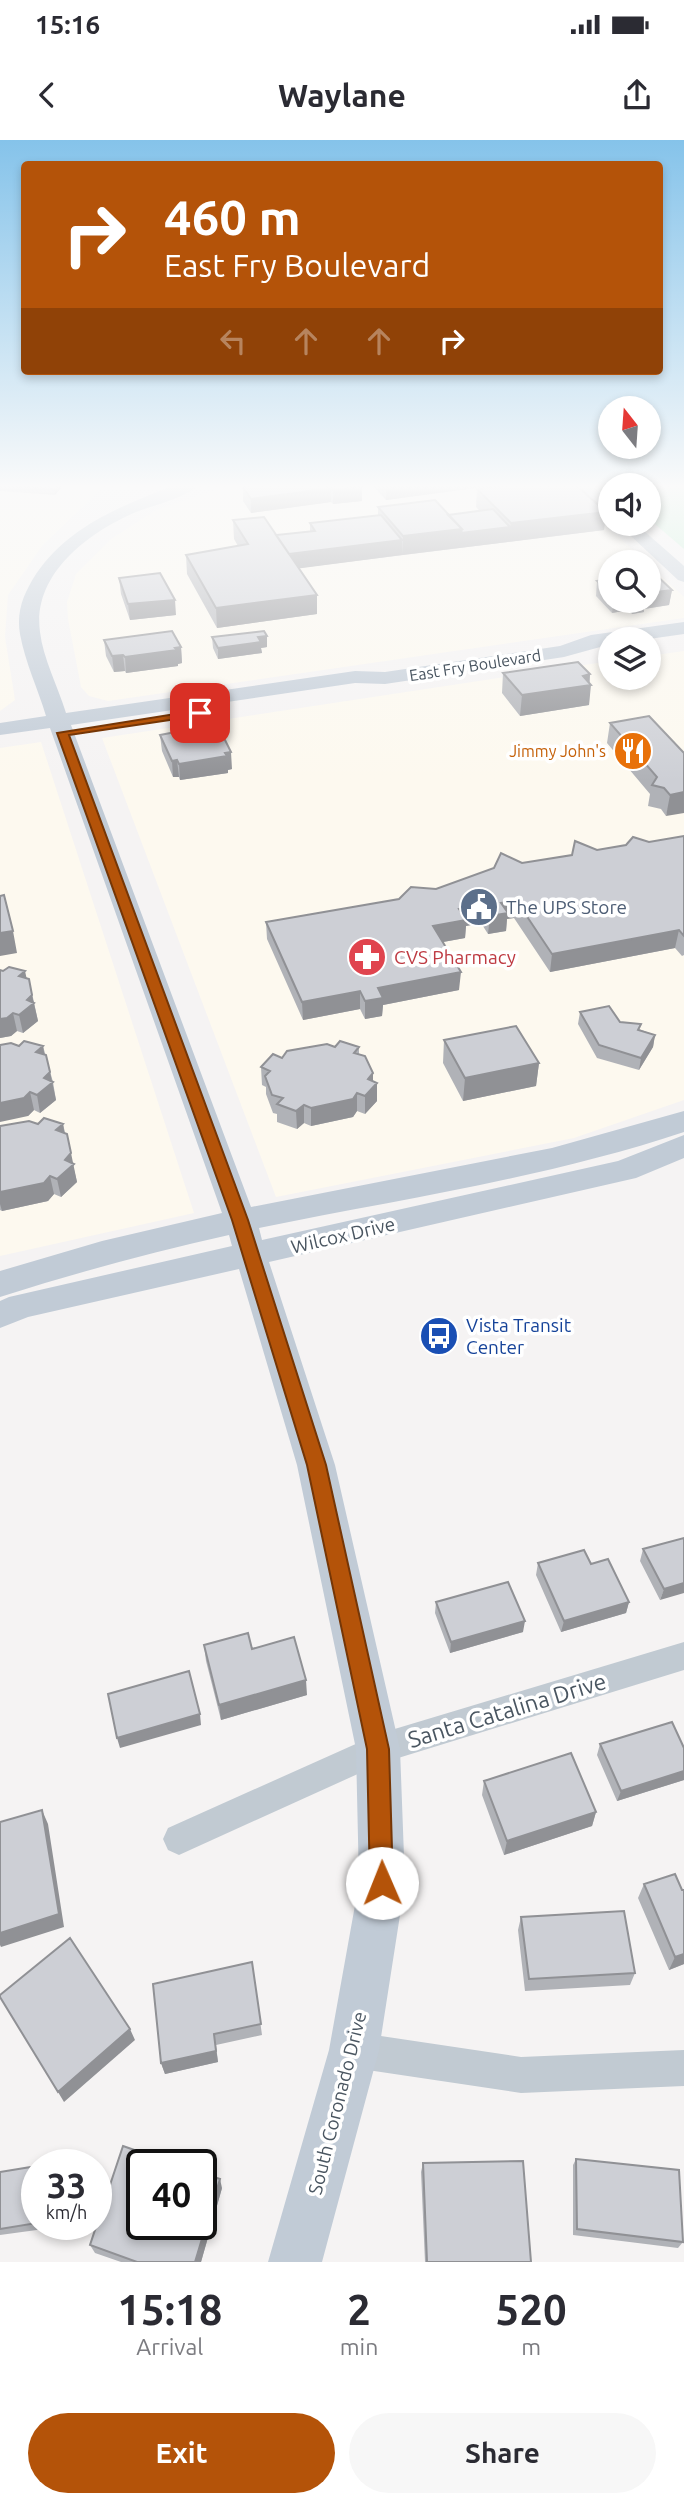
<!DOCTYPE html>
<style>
body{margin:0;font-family:Ubuntu,sans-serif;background:#f7f7f7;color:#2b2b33;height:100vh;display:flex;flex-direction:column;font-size:26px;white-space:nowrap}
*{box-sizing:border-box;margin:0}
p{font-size:23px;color:#7c7c81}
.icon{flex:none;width:38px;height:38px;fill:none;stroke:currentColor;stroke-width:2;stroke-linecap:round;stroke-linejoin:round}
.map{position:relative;height:2122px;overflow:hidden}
.sheet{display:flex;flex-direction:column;background:#fff;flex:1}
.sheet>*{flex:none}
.guide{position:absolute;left:21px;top:21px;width:642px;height:214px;border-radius:7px;box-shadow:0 4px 10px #0003;background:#b45309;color:#fff;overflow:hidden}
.needle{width:46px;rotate:343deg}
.buttons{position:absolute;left:598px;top:256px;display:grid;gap:14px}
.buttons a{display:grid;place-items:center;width:63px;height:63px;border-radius:50%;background:#fff;box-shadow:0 4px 10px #0003;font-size:35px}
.speed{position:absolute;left:21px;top:2009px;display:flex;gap:14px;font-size:35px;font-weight:700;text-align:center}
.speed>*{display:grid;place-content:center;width:91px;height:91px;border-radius:50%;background:#fff;box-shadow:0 4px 10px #0003;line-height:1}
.speed small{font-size:18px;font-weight:400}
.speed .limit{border:4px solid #111;border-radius:10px;background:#fff;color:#111}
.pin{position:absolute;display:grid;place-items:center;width:60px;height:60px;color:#fff;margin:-30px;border-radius:14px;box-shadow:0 4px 10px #0006}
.me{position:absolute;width:77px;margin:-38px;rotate:359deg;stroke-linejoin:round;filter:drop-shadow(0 0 5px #0008)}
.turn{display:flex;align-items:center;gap:24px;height:147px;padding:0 28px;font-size:32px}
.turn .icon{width:91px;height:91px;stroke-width:2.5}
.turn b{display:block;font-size:49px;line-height:60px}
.lanes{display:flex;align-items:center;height:66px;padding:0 28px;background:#0003;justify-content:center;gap:35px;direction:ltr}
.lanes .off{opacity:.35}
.eta{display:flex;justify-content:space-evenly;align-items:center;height:119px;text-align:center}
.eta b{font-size:42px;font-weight:700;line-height:49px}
.cta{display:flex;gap:14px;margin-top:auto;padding:14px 28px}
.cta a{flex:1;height:80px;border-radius:42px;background:#b45309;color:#fff;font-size:28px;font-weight:700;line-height:80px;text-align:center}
.cta a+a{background:#f7f7f7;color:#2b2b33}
.status{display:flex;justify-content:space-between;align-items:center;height:49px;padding:0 35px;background:#fff;direction:ltr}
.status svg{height:19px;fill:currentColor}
header{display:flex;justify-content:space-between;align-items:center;height:91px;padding:0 28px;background:#fff;font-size:32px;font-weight:700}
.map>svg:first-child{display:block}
.commercial{fill:#fdf9ef}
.green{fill:#c3f1d5}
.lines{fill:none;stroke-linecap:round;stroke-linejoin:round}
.street{fill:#c1cad2;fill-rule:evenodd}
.secondary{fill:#c1cbd6;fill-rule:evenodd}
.wall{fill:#b0b2b7}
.shaded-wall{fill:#909195}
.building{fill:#cdcfd5;stroke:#909195;stroke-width:2}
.route{fill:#b45309;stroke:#753606;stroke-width:2}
.labels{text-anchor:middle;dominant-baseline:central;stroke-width:7;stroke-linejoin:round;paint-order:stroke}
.far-street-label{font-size:16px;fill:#4a5661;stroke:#fff}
.far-food-label{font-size:16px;fill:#c56008;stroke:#fff;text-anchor:end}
.service-label{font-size:19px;fill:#4e5e75;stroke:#fff;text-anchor:start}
.health-label{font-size:19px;fill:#be3a42;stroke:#fff;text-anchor:start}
.street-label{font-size:19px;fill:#4a5661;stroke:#fff}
.transit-label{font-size:19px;fill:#164399;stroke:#fff;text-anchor:start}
.near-street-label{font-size:23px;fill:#4a5661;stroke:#fff}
</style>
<div class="status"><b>15:16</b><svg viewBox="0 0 49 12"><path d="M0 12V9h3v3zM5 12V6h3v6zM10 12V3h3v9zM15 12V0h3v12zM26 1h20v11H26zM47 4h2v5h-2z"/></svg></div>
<header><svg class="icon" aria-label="back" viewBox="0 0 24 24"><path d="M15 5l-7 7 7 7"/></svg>Waylane<svg class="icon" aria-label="share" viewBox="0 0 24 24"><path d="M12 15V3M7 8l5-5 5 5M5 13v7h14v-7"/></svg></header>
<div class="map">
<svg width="684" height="2122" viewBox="0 0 684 2122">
<rect width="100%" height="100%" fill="#f5f3f3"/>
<path class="commercial" d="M0,344H106L42,406L8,455L5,497L15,560L0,571Z
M235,344H561L646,422H611V460H649V425L684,457V478L108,561L89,556L81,547L68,479L67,462L76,434L111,399L156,370Z
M684,511V960L574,998L276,1057L102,598L611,521V537H649V516Z
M41,602L194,1073L0,1116V608Z"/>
<path class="green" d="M609,344H684V409L649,379V345Z"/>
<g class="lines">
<path class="street" d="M684,1502V1530L382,1623L179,1715L168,1710L163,1699L168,1688L378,1594Z
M354,1892L521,1917L684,1910V1946L521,1953L354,1928L341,1923L336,1910L341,1897Z"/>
<path class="secondary" d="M177,344H199C187,358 154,365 136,372C89,392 32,434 40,492C43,518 58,547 66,573L355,531L385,532L560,506L591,495L684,482V494L649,499H611V504L564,517L385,544L355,543L71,585L251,1067L552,1008L684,971V992C546,1038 401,1059 259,1088L262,1100L618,1021L684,995V1018L636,1038L269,1122L335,1325L400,1609L405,1743L379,1910L322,2122H268L329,1910L359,1743L356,1609L297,1325L239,1129L28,1177L0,1188V1161L9,1157L232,1106L229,1095C151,1112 76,1133 0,1157V1131L102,1101L222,1073L50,588L0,595V583L46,576C38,549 25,522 20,494C16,471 24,453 36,434C71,384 122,366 177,344Z
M573,344H590L611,362V376L605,375Z
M617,383H635L684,426V442L678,440Z"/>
</g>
<path class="wall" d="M0,344H64L55,355L0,351Z
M371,344H505L386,360Z
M243,347H362V361L333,364L331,362L251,373L243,361Z
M477,349L606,372L604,390L299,428L317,474L217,488L187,434L186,415L238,406L234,399L233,380L276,395L310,391V383L378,375V367L448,375L480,371L476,367Z
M119,438L176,475L130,480L121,454Z
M611,439V460H649L672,450L669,465L644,469V472L632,474L628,470L612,473L596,456L597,441Z
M212,497L267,507L261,508L262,513L218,519L213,508Z
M104,500L181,507L182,523L178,524V526L126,533L125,531L114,532L106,516Z
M503,533L590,534L589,565L520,576L502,553Z
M610,583L684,613L666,676L661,669L648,666L650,654L607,603Z
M160,595L232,629L228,630V633L180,640L179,637H173L162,611Z
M684,696V815L682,816L675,808L550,832L514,778L507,779L506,791L488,794L481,783L466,786L465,798L443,802L459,850L383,865L382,876L365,879L360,869L303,880L267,799L266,782L399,759L436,749L522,723Z
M27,838L29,839L38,881L23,893L17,891L11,896L0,898Z
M580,872L620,882L655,895L653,907L639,930L597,918L578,884Z
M444,900L539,923L536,946L463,961L443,923Z
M19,906H43L53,942L56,960L40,973L34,970L28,976Z
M335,907H359V914L373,941L377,961L365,974L357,971L353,977L311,986L304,983L297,989L277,982V974L273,973L266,954V947L262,945L261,927L282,918Z
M38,984H63L77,1042L61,1057L54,1054L48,1061L2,1071L0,1070V986Z
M684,1398L660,1460L640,1421L643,1409Z
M538,1423L591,1424L629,1462L626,1473L561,1492L536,1435Z
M436,1462L523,1492L450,1513L435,1473Z
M204,1505L252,1509L307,1555L221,1580L206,1521Z
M600,1604L684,1608V1640L617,1661L597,1615Z
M484,1641L596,1672L592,1686L504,1715L482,1655Z
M644,1744L684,1750V1824L669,1830L638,1758Z
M521,1777L635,1833L630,1845L525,1851L518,1790Z
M252,1822L262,1895L216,1905L218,1922L165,1934L161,1923Z
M576,2019L683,2102L678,2108L573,2095V2025Z
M423,2023L531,2122H425L421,2032Z
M37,2026V2084H44V2089L0,2095V2032Z
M222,2048L201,2122H121L95,2113L90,2105Z"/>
<path class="shaded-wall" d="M59,344H64L55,355L54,349Z
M386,344H505L386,360Z
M362,347V361L333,364V350Z
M331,348V362L251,373V359Z
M606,372L604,390L402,415L403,396L462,389L510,387L511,383Z
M402,400V415L287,430V415Z
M672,450L669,465L644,469V472L632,474L634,460H649V453Z
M317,455V474L217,488L216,468Z
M175,460L176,475L130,480L128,464Z
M614,460H630L628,470L612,473Z
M267,496V507L261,508L262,513L218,519V508L258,497Z
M181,507L182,523L178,524V526L126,533L125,517Z
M123,515L125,531L114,532L112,516Z
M590,534L589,545H591L589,565L520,576L522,555L583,536Z
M231,612L232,629L228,630V633L180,640L179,624Z
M177,620L179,637H173L172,621Z
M684,652V673L666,676L670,655Z
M516,760L514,778L507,779L506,791L488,794L490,776L501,763Z
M483,765L481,783L466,786L465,798L432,804L433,786L459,769Z
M679,790L675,808L550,832L552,814Z
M13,791L17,813L0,816V793Z
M25,831L29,849L19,836Z
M461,832L459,850L383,865L382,876L365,879V861L378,848Z
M360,851V869L303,880L302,862Z
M32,855L38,881L23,893L19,875L27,860Z
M13,873L17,891L11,896L0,898V879Z
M655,895L653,907L639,930L641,918Z
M43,906L46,924L36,912Z
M539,923L536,946L463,961L465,938Z
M50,932L56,960L40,973L37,955L44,938Z
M373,933V948L377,943V961L365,974V956L368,939Z
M30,952L34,970L28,976L0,982V963Z
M357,953V971L353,977L311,986V968Z
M304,965V983L297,989L296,971Z
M63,984L66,1002L56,990Z
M71,1013L77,1042L61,1057L57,1039L65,1020Z
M50,1036L54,1054L48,1061L2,1071L0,1064V1052Z
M684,1443V1453L660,1460L664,1449Z
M629,1462L626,1473L561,1492L564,1481Z
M525,1481L523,1492L450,1513L451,1502Z
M306,1540L307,1555L221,1580L219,1565Z
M200,1574L201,1585L120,1608L117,1598Z
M684,1631V1640L617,1661L621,1651Z
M42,1670L48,1684L64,1787L1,1807L0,1805V1793Z
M596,1672L592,1686L504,1715L507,1701Z
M684,1814V1824L669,1830L675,1817Z
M130,1889L135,1900L64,1962L58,1952Z
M214,1894L218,1922L165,1934L161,1923Z
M220,2039L222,2048L201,2122H195Z"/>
<path class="building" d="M0,344H59L54,349L0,346Z
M254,344H360L362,347L333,350L331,348L251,359L243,347Z
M520,344H575L606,372L511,383L477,349Z
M435,360L462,389L403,396L378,367Z
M493,369L510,387L461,393L462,389L448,375Z
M381,375L402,400L289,414L276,395L315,391L310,383Z
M264,377L317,455L216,468L186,415L248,404L233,380Z
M160,433L175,460L128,464L119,438Z
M654,433L672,450L649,453V434Z
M611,439V454L597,441Z
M172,491L181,507L175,508L177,510L125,517L123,515L112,516L104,500Z
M264,491L267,496L258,497L261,502L218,508L212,497Z
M578,522L590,534L583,536L591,545L522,555L503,533Z
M649,576L684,613V652L670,655L664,648L652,645L657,637L610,583Z
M217,584L231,612L225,613L227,616L179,624L177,620L172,621L160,595Z
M684,696V796L679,790L552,814L516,760L501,763L508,773L490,776L483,765L459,769L466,780L433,786L461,832L378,848L383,858L365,861L360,851L302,862L266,782L399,759L411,747L436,749L494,728L501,713L522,723L572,715L575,701L597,710L626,705L633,697L649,702Z
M4,755L13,791L0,793V756Z
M9,827L25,831L19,836L29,839L32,855L27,860L34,863L19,875L13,873L7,878L0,879V830L3,831Z
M609,866L620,882L641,884L638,890L655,895L641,918L599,905L580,872Z
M516,886L539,923L465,938L444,900Z
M24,901L43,906L36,912L46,915L50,932L44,938L53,942L37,955L30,952L24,958L0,963V905L11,903L19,906Z
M340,901L359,907L354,913L365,916L373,933L368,939L377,943L365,956L357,953L353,959L311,968L304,965L296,971L277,964L283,958L272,955L265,936L270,931L261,927L273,914L282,918L287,911L327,904L335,907Z
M44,978L63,984L56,990L67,994L71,1013L65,1020L74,1024L57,1039L50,1036L44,1043L0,1052V986L29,981L38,984Z
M684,1398V1443L664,1449L643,1409Z
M584,1410L591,1424L608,1419L629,1462L564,1481L538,1423Z
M508,1442L525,1481L451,1502L436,1462Z
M248,1493L252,1509L294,1497L306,1540L219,1565L204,1505Z
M189,1531L200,1574L117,1598L108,1554Z
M672,1582L684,1608V1631L621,1651L600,1604Z
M571,1613L596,1672L507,1701L484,1641Z
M42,1670L59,1774L0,1793V1682Z
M675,1734L682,1750H684V1814L675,1817L644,1744Z
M624,1771L635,1833L529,1839L521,1777Z
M70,1798L130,1889L58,1952L0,1857V1855Z
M252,1822L261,1884L214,1894L216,1911L161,1923L153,1844Z
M123,2006L177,2025H142V2084H201V2033L220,2039L195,2122H137L90,2105Z
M576,2019L679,2030L683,2102L577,2089Z
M523,2021L531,2122H427L423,2023Z
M37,2026V2083L0,2089V2032Z"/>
<linearGradient id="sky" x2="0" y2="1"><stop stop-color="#85c3ea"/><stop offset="0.54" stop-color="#fafafa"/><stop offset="1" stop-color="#fafafa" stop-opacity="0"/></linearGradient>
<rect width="684" height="641" fill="url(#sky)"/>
<path class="route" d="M200,570L205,573L203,575L69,595L248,1080L326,1325L389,1609L393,1743L390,1751L382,1755L373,1751L370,1743L367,1609L307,1325L232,1080L57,593Z"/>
<defs>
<symbol id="restaurant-disc" viewBox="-11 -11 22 22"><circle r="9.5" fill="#e8710a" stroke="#fff"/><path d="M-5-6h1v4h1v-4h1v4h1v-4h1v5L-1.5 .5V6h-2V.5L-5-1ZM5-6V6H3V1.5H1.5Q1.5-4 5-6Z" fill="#fff"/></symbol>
<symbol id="civic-disc" viewBox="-11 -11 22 22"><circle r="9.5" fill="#5c6f8a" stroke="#fff"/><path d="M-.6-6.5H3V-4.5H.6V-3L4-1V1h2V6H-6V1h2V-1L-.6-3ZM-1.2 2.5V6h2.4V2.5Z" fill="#fff"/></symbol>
<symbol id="pharmacy-disc" viewBox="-11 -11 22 22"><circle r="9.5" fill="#e0444e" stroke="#fff"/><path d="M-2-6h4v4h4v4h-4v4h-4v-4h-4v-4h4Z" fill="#fff"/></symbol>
<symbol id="bus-disc" viewBox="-11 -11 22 22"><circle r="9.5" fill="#1a4fb4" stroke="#fff"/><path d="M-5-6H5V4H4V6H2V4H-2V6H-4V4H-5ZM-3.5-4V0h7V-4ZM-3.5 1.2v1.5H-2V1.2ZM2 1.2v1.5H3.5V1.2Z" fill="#fff"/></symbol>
</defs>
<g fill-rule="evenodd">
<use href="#restaurant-disc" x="611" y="589" width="44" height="44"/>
<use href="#civic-disc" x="457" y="745" width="44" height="44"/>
<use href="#pharmacy-disc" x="345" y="795" width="44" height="44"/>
<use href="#bus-disc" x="417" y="1174" width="44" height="44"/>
</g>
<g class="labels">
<g class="far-street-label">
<text transform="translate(475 525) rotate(-9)">East Fry Boulevard</text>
</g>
<g class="far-food-label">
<text x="606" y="611">Jimmy John's</text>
</g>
<g class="service-label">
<text x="506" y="767">The UPS Store</text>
</g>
<g class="health-label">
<text x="394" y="817">CVS Pharmacy</text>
</g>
<g class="street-label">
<text transform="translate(343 1095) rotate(-13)">Wilcox Drive</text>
<text transform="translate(337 1963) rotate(-76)">South Coronado Drive</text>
</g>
<g class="transit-label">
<text x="466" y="1185">Vista Transit<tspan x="466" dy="22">Center</tspan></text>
</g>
<g class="near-street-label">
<text transform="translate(507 1570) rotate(-17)">Santa Catalina Drive</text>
</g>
</g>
</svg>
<div class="buttons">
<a><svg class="needle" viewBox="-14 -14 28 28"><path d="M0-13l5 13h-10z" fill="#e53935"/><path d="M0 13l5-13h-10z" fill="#7c7c81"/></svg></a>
<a><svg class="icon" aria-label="sound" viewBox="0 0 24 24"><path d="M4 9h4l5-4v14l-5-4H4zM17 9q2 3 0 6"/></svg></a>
<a><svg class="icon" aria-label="search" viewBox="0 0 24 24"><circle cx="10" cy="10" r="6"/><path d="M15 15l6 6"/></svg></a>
<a><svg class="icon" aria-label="layers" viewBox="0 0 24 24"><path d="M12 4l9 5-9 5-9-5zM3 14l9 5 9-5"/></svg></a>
</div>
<div class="speed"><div>33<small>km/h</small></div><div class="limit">40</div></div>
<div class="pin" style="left:200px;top:573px;background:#d93025"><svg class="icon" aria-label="arrive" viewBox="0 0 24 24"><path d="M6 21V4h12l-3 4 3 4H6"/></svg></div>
<svg class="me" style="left:382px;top:1743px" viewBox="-20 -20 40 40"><circle r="19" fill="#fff"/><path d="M0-13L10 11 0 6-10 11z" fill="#b45309"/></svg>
<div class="guide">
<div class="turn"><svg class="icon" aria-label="right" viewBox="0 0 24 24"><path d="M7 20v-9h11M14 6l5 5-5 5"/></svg><div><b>460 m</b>East Fry Boulevard</div></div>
<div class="lanes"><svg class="icon off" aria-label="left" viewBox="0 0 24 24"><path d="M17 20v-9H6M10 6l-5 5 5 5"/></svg><svg class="icon off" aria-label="ahead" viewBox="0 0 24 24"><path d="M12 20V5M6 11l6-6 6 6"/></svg><svg class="icon off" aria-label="ahead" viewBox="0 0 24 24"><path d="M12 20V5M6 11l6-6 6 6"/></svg><svg class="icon" aria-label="right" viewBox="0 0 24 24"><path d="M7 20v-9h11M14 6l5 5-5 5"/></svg></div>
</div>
</div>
<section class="sheet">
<div class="eta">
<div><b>15:18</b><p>Arrival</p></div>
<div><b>2</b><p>min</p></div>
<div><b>520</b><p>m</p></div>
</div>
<div class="cta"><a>Exit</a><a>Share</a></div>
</section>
